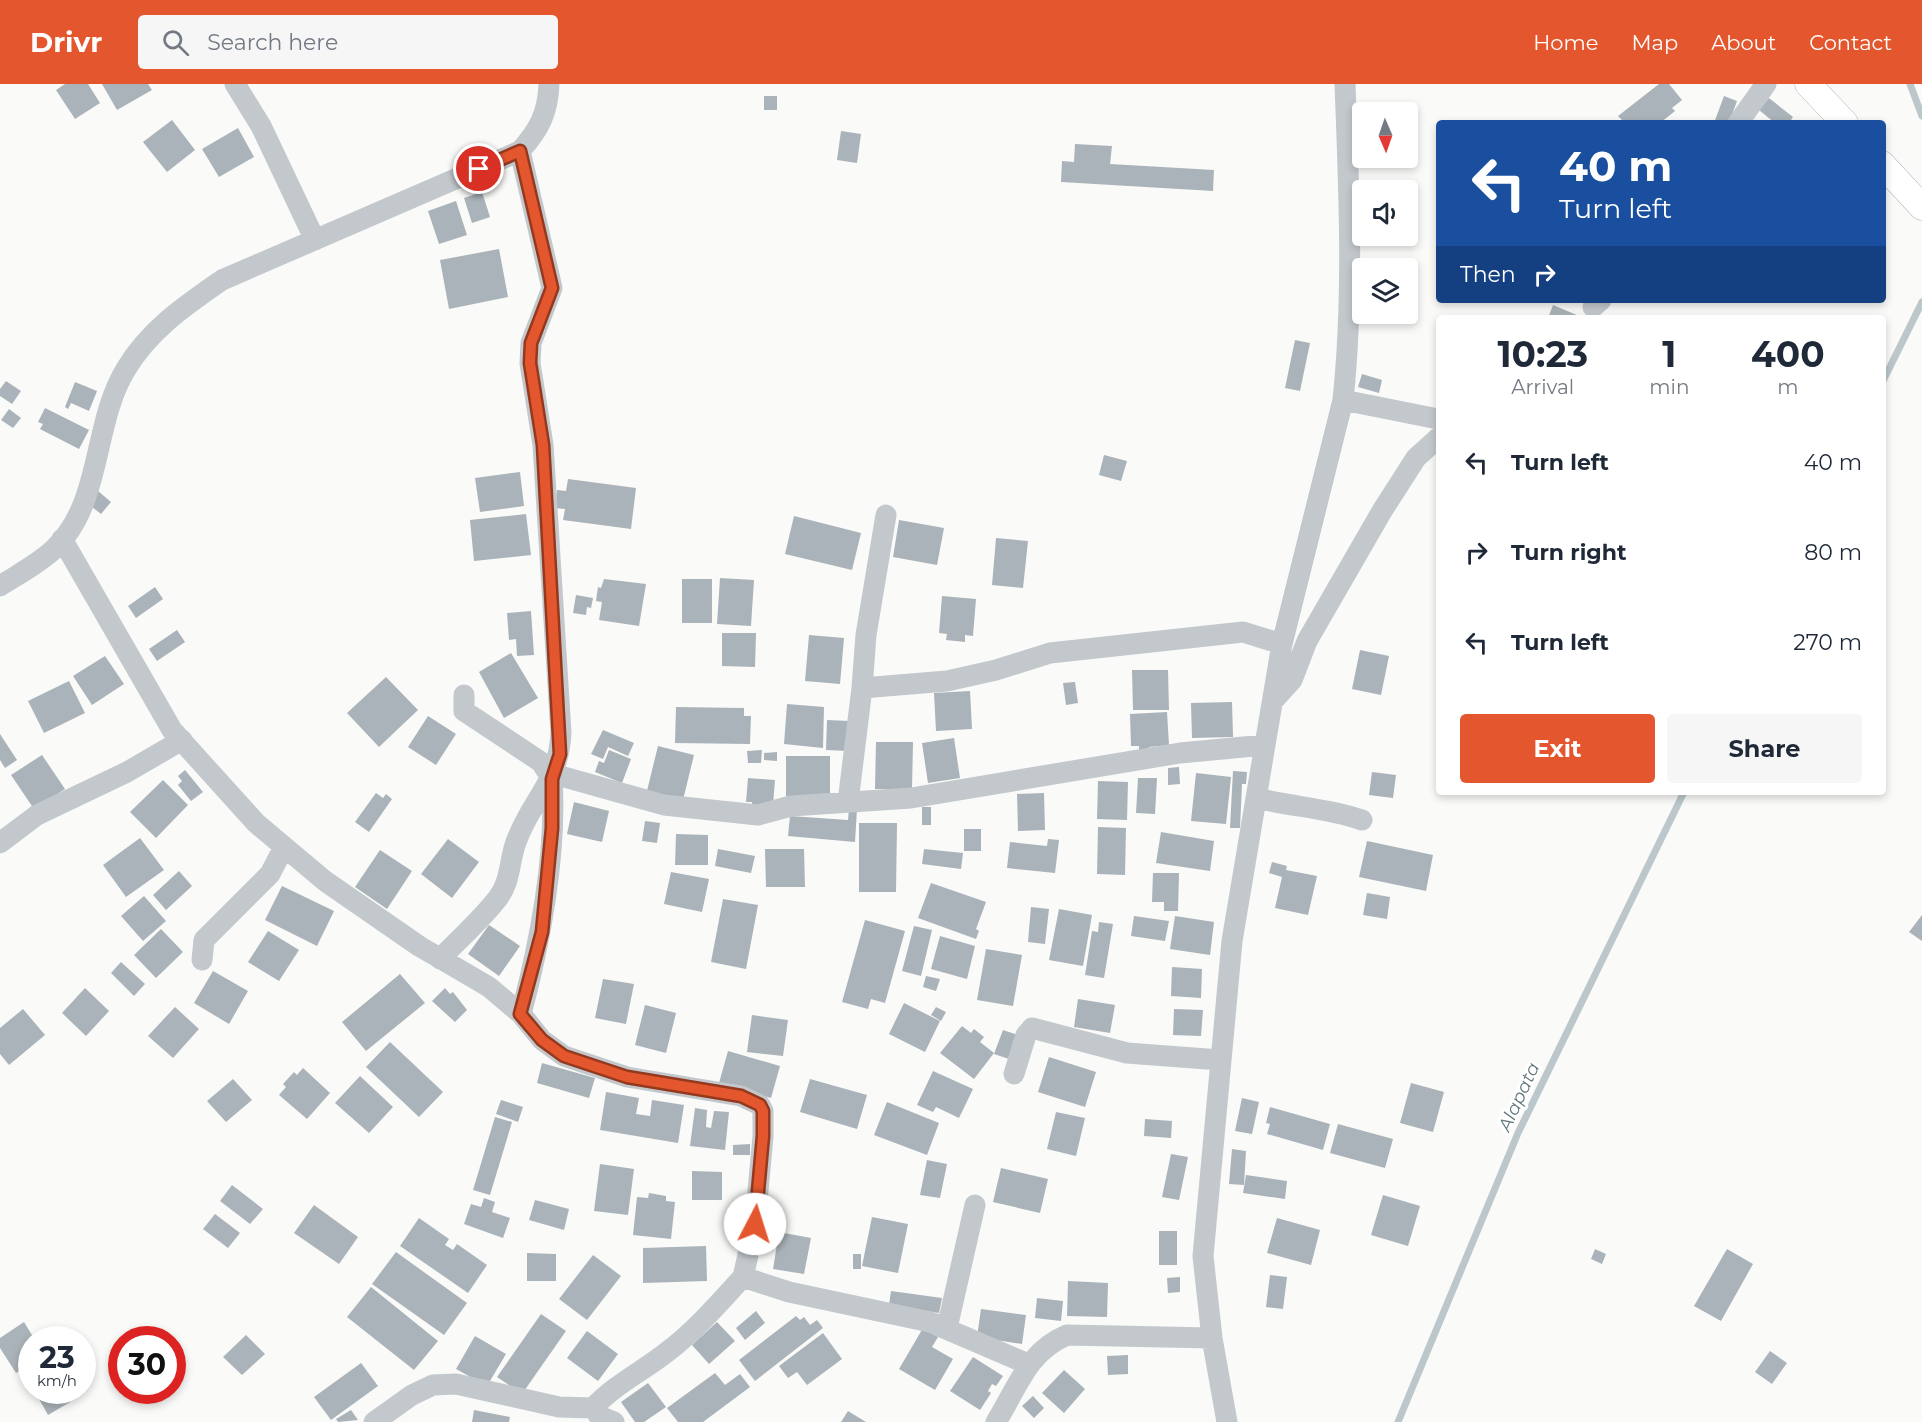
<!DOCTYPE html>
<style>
body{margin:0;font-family:Montserrat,sans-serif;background:#f6f6f7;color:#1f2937;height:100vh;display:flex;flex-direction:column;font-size:22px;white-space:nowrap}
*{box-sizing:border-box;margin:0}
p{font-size:20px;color:#747a83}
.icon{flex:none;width:33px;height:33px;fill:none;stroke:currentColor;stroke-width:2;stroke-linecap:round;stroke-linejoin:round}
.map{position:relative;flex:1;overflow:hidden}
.panel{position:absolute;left:1436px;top:231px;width:450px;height:480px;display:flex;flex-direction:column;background:#fff;border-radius:6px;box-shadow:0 3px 9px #0003}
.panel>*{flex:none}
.banner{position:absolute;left:1436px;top:36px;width:450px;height:183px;border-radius:6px;box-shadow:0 3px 9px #0003;background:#1a4fa0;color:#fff;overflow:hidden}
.needle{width:39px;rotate:178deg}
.tools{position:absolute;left:1352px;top:18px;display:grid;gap:12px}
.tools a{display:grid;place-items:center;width:66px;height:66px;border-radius:6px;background:#fff;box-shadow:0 3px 9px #0003;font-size:30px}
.speed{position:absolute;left:18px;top:1242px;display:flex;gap:12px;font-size:30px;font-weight:700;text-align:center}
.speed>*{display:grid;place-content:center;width:78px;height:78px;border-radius:50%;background:#fff;box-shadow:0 3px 9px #0003;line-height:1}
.speed small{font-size:15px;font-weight:400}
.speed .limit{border:9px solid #d22;background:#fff;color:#111}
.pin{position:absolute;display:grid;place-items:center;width:51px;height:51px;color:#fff;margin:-26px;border:3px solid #fff;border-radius:50%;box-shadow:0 2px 6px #0007}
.me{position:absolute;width:66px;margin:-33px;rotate:5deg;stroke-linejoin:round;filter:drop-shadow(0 0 4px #0008)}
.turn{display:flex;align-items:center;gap:21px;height:126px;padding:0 24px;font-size:27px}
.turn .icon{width:78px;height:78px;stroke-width:2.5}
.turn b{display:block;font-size:42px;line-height:51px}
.then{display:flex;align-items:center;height:57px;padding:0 24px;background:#0003;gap:12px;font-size:22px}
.eta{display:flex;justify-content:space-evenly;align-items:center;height:102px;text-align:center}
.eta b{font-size:36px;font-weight:700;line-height:42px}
.button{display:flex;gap:12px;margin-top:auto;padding:12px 24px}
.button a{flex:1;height:69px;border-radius:6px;background:#e4572e;color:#fff;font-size:24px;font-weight:700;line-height:69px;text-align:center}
.button a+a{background:#f6f6f7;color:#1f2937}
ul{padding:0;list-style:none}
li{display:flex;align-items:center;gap:18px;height:90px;padding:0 24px}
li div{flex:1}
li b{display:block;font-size:22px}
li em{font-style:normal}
header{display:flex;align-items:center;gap:36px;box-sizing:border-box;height:84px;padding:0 30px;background:#e4572e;color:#fff}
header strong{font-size:28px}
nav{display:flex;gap:33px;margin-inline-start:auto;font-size:21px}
.search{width:420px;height:54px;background:#f6f6f7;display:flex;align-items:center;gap:15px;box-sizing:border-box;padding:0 21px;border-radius:6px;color:#747a83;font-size:22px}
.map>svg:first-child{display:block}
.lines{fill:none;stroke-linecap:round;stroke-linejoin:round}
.stream{stroke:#bbc7cb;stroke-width:7}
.building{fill:#aab3b9}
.major-casing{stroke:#b5babe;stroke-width:27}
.minor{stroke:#c3c8cc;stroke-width:21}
.major{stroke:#fff;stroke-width:26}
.route-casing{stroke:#94391e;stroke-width:15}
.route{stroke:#e4572e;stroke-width:10}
.labels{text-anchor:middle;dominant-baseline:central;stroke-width:6;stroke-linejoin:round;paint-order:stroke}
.water-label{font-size:18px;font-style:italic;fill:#60757c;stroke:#fff}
</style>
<header>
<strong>Drivr</strong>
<div class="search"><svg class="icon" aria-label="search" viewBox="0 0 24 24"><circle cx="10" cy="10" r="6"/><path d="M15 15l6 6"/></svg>Search here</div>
<nav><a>Home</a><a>Map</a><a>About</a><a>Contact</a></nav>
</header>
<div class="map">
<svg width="1922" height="1338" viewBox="0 0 1922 1338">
<rect width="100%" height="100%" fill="#fafaf8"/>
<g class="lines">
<path class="stream" d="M1910,0L1922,32
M1882,299L1922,218
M1398,1338L1518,1049L1684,708"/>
</g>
<path class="building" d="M65,0H88L100,19L75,35L56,6Z
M102,0H148L152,6L117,26Z
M1659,0H1669L1682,16L1672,24L1675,27L1660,39H1619L1622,36L1618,32Z
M764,12H777V26H764Z
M1724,12L1737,17L1729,39H1714Z
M1769,14L1793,33L1789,39H1775L1759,26Z
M172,36L195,66L167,88L143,58Z
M238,44L254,73L219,93L202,65Z
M841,47L861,50L857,79L837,76Z
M1075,60L1112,62L1110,80L1214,86L1213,107L1061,98L1062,77L1074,78Z
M482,108L490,133L472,139L464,114Z
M456,117L467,151L439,160L428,127Z
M499,165L508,213L449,225L440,176Z
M1553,221L1584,234H1548Z
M1295,256L1310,259L1300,307L1285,304Z
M1362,290L1382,296L1379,309L1358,303Z
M6,297L21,307L12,320L0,312V305Z
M75,298L97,307L89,327L71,319L68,325L65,323Z
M45,324L89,346L79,365L40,345L43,340L38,338Z
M9,325L21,334L13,344L1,336Z
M1104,371L1127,377L1121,397L1099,391Z
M520,388L524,422L480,428L475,394Z
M568,395L636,404L631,445L563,436L565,425L555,424L557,406L566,407Z
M98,407L111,418L101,430L87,419Z
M526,430L531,471L474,477L470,436Z
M794,432L861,449L852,486L785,470Z
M899,436L944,444L937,481L893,473Z
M996,454L1028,457L1023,504L992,501Z
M720,494L754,496L751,542L717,540Z
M604,495L646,500L639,542L599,536L602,518L596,517L598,503L601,504Z
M682,495H712V539H682Z
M155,503L163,515L136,534L128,522Z
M576,511L593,514L591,524L587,523L586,531L573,529Z
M942,512L976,515L973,552L965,551V558L946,556L947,550L939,549Z
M531,527L534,571L517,572L516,555L509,556L507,529Z
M177,546L185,558L157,577L149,565Z
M722,549H756L755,583L722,582Z
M809,551L844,554L840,600L805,597Z
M1360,566L1389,572L1381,611L1352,605Z
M511,569L538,614L504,634L479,588Z
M105,572L124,600L92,621L73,592Z
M1132,586H1168L1169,626H1133Z
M386,593L418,626L379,663L347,629Z
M69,597L85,629L44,649L28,617Z
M1075,598L1078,619L1066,621L1063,599Z
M970,607L972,645L936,647L934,609Z
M1232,618L1233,653L1192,654L1191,619Z
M787,620L824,623L823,664L784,660Z
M676,623L744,624V632H751L750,660L675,659Z
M1167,628L1169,661L1149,663V666H1139V662H1131L1130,630Z
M428,632L456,650L436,681L408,663Z
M827,636L849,637L848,667L826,666Z
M603,646L634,659L628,672L608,663L603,675L591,670Z
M0,650L17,676L5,684L0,676Z
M954,654L960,694L928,699L922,659Z
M876,658H913L912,705H875Z
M658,662L694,671L683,716L647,707Z
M609,666L631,675L622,699L595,688L599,677L604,679Z
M762,666L761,679H748L747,667Z
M777,668V677L764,676V669Z
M42,671L65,705L34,725L11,691Z
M786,672H830V712H786Z
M1179,683L1180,700L1168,701V684Z
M185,686L203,708L191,717L178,701L182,697L178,692Z
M1233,687L1247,688L1246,700H1242L1240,744H1230Z
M1372,688L1396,691L1393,714L1369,711Z
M1196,689L1231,693L1226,740L1191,737Z
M748,694L775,696L773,721L752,723V718H746Z
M1138,694H1157L1155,730L1136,729Z
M163,696L188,721L156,754L130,728Z
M1098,697L1128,698L1127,736L1097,735Z
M376,709L383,714L386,710L392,715L369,748L355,738Z
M1044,709L1045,746L1018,747L1017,710Z
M574,718L609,727L602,758L567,750Z
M922,723H931V741H922Z
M849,725H857L855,758L788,752L790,732L848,736Z
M645,737L660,739L657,759L642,757Z
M859,739H897L896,808H859Z
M1098,743L1126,744L1125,791L1097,790Z
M964,745H981V767H964Z
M1161,748L1214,757L1210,787L1156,779Z
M676,750L708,751V781H675Z
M140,754L164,786L126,813L103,781Z
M448,755L479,778L452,814L421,790Z
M1048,755L1059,756L1055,789L1007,784L1010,758L1047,762Z
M1367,757L1433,771L1426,807L1359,793Z
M718,765L755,772L751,789L715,782Z
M765,765H804L805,803H766Z
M924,765L963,769L961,785L922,780Z
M380,766L412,787L387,825L355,803Z
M1272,778L1287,782L1286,786L1317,792L1308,831L1275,824L1282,793L1269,789Z
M179,787L192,802L166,826L153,811Z
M671,788L709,795L702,828L664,820Z
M1153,789H1179L1178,827H1164V818H1152Z
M931,799L986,818L976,845L979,847L976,855L918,834Z
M282,802L334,827L317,862L265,836Z
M1367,809L1390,813L1387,835L1363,831Z
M144,812L166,837L143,857L121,832Z
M723,815L758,821L746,885L711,878Z
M1031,823L1049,825L1045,860L1028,858Z
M1059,825L1092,831L1083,882L1049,876Z
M1922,831V857L1909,848Z
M1134,832L1169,837L1165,857L1131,852Z
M1175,832L1214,838L1210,871L1170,865Z
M865,836L905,847L885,919L871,915L868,925L842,918Z
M1099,838L1113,840L1104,894L1085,891L1092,847L1098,848Z
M489,841L520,862L499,892L468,870Z
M914,842L932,846L921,892L902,887Z
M161,845L183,868L156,894L134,871Z
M268,847L299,866L279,897L248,878Z
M940,852L975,862L967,895L931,885Z
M986,865L1022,871L1013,922L977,916Z
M121,878L145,900L134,912L111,889Z
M1172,883L1202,885L1201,914L1171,912Z
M213,887L248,907L229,940L194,919Z
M400,890L425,919L366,967L342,938Z
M926,892L940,895L936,907L923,903Z
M603,895L634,900L626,940L595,934Z
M85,904L109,927L86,952L62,929Z
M445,904L450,910L453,908L467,926L455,938L432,917Z
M1078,915L1115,921L1110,949L1074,943Z
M904,919L940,937L925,968L889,950Z
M645,921L676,929L666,969L635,961Z
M175,923L199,945L173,974L148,952Z
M936,923L946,928L941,937L931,931Z
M23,925L45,951L9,981L0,970V944Z
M1174,925L1203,926L1201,952L1173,951Z
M752,931L788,936L783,972L747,968Z
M962,942L971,949L974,945L984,953L980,958L994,969L974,995L940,969Z
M1003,946L1018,951L1009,975L994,970Z
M390,958L443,1008L419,1033L366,983Z
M728,967L780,982L771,1014L719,999Z
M1049,973L1096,988L1085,1023L1038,1008Z
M542,979L595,994L589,1014L537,999Z
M303,984L330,1009L307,1035L279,1011L286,1003L283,1000L294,988L297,991Z
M933,987L973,1005L959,1034L936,1023L933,1028L917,1021Z
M360,992L393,1023L369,1049L335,1019Z
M233,995L252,1016L226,1038L207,1017Z
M810,995L867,1011L857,1045L800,1028Z
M1411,999L1444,1008L1433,1048L1400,1039Z
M606,1008L639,1014L636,1030L650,1032L652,1016L684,1021L678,1059L600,1046Z
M1242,1014L1259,1018L1252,1050L1235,1047Z
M501,1016L523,1023L518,1038L496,1030Z
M887,1018L939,1039L927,1071L874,1051Z
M1270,1023L1330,1040L1323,1066L1267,1050L1270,1040L1266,1039Z
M695,1024L707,1026L706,1043L711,1044L714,1027L729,1028L725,1066L690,1062Z
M1056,1028L1085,1034L1076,1072L1047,1065Z
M495,1033L512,1038L490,1111L473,1106Z
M1145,1035L1172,1037L1171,1054L1144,1052Z
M1338,1040L1393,1055L1385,1084L1330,1069Z
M750,1060V1071H733V1061Z
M1232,1065L1246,1067L1244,1101L1229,1100Z
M1171,1070L1188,1073L1179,1116L1162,1113Z
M927,1076L947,1080L940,1114L920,1111Z
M600,1080L634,1085L628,1131L594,1127Z
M1001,1084L1048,1095L1040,1129L993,1118Z
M692,1087L722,1088V1116H692Z
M1246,1091L1287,1097L1285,1115L1243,1109Z
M232,1101L263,1125L250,1140L220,1117Z
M649,1109L666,1112V1117L675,1118L671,1155L633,1151L637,1113L648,1114Z
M1383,1111L1420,1122L1408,1162L1371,1151Z
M484,1114L495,1118L492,1128L510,1134L503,1154L464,1140L471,1120L481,1123Z
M535,1116L569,1125L564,1146L529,1136Z
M314,1121L358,1153L339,1180L294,1149Z
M215,1130L240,1149L228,1164L203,1145Z
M872,1133L908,1140L898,1189L862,1182Z
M419,1134L449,1155L445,1161L453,1166L457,1160L487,1181L468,1209L400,1162Z
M1277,1134L1320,1146L1311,1181L1267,1169Z
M1159,1147H1177V1181H1159Z
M779,1148L811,1154L804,1190L773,1185Z
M706,1162L707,1197L643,1199V1164Z
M1595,1165L1606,1170L1602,1180L1591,1175Z
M1727,1165L1753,1180L1721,1237L1694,1222Z
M396,1168L467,1219L444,1251L372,1200Z
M527,1169L556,1170V1197H527Z
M853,1170H861V1185H853Z
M593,1171L621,1192L587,1236L559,1215Z
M1270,1191L1287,1193L1283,1225L1266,1223Z
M1180,1193V1208L1168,1209L1167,1194Z
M1068,1197L1108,1199L1107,1233L1067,1232Z
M371,1203L438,1257L414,1286L347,1233Z
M891,1207L942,1214L939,1229L889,1221Z
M1037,1214L1063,1217L1061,1237L1035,1234Z
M981,1225L1026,1231L1022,1260L977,1253Z
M756,1227L765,1239L745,1256L736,1244Z
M541,1230L566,1247L522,1310L497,1293Z
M796,1232L800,1236L804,1233L810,1241L817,1236L823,1244L755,1297L739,1276Z
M24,1238L35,1256H32V1279L16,1289L0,1264V1254Z
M717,1238L735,1257L709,1280L692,1261Z
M923,1244L938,1253L932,1263L953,1275L935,1306L899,1285Z
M587,1247L618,1270L598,1297L567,1274Z
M823,1249L842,1275L807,1301L797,1288L788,1294L779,1282Z
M246,1251L265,1270L242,1291L223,1273Z
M475,1252L506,1270L487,1302L456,1285Z
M1770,1267L1787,1279L1772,1300L1755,1288Z
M1128,1271V1290L1108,1291L1107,1272Z
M973,1273L1003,1292L996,1302L992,1300L988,1307L991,1309L980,1326L950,1307Z
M361,1279L378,1302L331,1336L314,1313Z
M1064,1286L1085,1305L1064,1329L1042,1309Z
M715,1289L725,1301L740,1290L750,1303L703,1338H678L667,1324Z
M648,1299L666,1323L644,1338H635L621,1318Z
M34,1306H73L77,1314L48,1331Z
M1033,1312L1044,1324L1034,1334L1022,1322Z
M351,1326L358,1336L338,1338L336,1335Z
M474,1326L510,1333L509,1338H472Z
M848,1327L866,1338H841Z"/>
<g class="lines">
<defs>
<path id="major" d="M1808,0L1845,39
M1882,80L1922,123"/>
</defs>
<use href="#major" class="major-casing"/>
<path class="minor" d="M235,0L261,42L315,156
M1738,39L1766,0
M1593,223L1601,216
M1343,316L1438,335
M886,431L866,551L862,604L947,597L996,586L1050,569L1243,548L1282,560
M62,455L172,646L256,739L325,797L419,862L489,903L521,930L542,956L564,972L627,993L741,1012L760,1021L763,1027V1052L755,1140L743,1193L789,1208L930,1238L1028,1280
M0,502C17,491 38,480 53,466C103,420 92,340 126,285C149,246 186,221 222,196L520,67C539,46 548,29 549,0
M464,611V627L541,678L552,695
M1272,618L1292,596L1307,557L1382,427L1416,374L1438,354
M1257,714C1292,723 1328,724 1362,736
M848,718L862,604
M0,759L37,731L127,688L182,656
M440,875C459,855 481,836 498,814C511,797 509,777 516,758C532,714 558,701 561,649L543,361L530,279L531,259L552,204L520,67
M202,876L204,856L270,790L284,763
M521,930C540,859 557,769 552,695L564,693L664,721L758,731L791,722L911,714L1180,669L1265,661
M1014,990L1026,951L1032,944L1127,969L1220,976
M947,1244L975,1121
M593,1324L599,1332L614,1338
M374,1338L412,1311L433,1301L456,1300L559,1323L593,1324C614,1301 643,1287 667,1268C696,1246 719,1219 743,1193
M996,1338C1018,1303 1027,1268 1067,1251L1212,1254
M1227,1338L1212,1254L1203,1172L1232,857L1282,560L1343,316C1354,211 1349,105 1345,0"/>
<use href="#major" class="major"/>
</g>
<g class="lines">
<defs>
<path id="route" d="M479,85L520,67L552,204L531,259L530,279L543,361L560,670L552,695V744L542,848L520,930L542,956L564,972L627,993L741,1012L760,1021L763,1027V1052L755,1140"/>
</defs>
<use href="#route" class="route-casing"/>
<use href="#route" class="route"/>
</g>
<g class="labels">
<g class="water-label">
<text transform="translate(1519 1013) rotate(-65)">Alapata</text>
</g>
</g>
</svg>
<div class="tools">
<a><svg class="needle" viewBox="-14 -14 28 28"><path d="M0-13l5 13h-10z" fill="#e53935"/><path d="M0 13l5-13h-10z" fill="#747a83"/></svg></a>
<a><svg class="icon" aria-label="sound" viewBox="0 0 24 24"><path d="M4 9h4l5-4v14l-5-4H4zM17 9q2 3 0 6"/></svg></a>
<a><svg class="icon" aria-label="layers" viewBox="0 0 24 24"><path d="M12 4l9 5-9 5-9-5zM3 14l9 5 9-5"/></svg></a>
</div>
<div class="speed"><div>23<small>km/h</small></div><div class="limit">30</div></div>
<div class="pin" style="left:479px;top:85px;background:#d93025"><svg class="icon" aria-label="arrive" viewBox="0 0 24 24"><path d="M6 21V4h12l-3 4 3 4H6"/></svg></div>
<svg class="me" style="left:755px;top:1140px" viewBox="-20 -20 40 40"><circle r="19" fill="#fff"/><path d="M0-13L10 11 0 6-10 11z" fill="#e4572e"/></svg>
<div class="banner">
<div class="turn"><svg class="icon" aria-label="left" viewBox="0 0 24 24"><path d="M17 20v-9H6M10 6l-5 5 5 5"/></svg><div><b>40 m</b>Turn left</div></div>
<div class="then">Then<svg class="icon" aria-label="right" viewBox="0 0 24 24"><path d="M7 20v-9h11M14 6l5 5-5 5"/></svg></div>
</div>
<section class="panel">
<div class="eta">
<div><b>10:23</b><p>Arrival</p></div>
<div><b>1</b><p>min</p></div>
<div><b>400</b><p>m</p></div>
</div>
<ul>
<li><svg class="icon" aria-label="left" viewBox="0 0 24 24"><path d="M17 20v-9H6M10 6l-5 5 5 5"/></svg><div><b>Turn left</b></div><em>40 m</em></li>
<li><svg class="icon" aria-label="right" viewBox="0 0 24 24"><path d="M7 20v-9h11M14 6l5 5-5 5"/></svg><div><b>Turn right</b></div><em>80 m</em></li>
<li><svg class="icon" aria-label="left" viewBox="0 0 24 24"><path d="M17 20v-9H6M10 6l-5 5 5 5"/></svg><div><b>Turn left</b></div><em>270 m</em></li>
</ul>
<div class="button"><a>Exit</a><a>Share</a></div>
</section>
</div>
